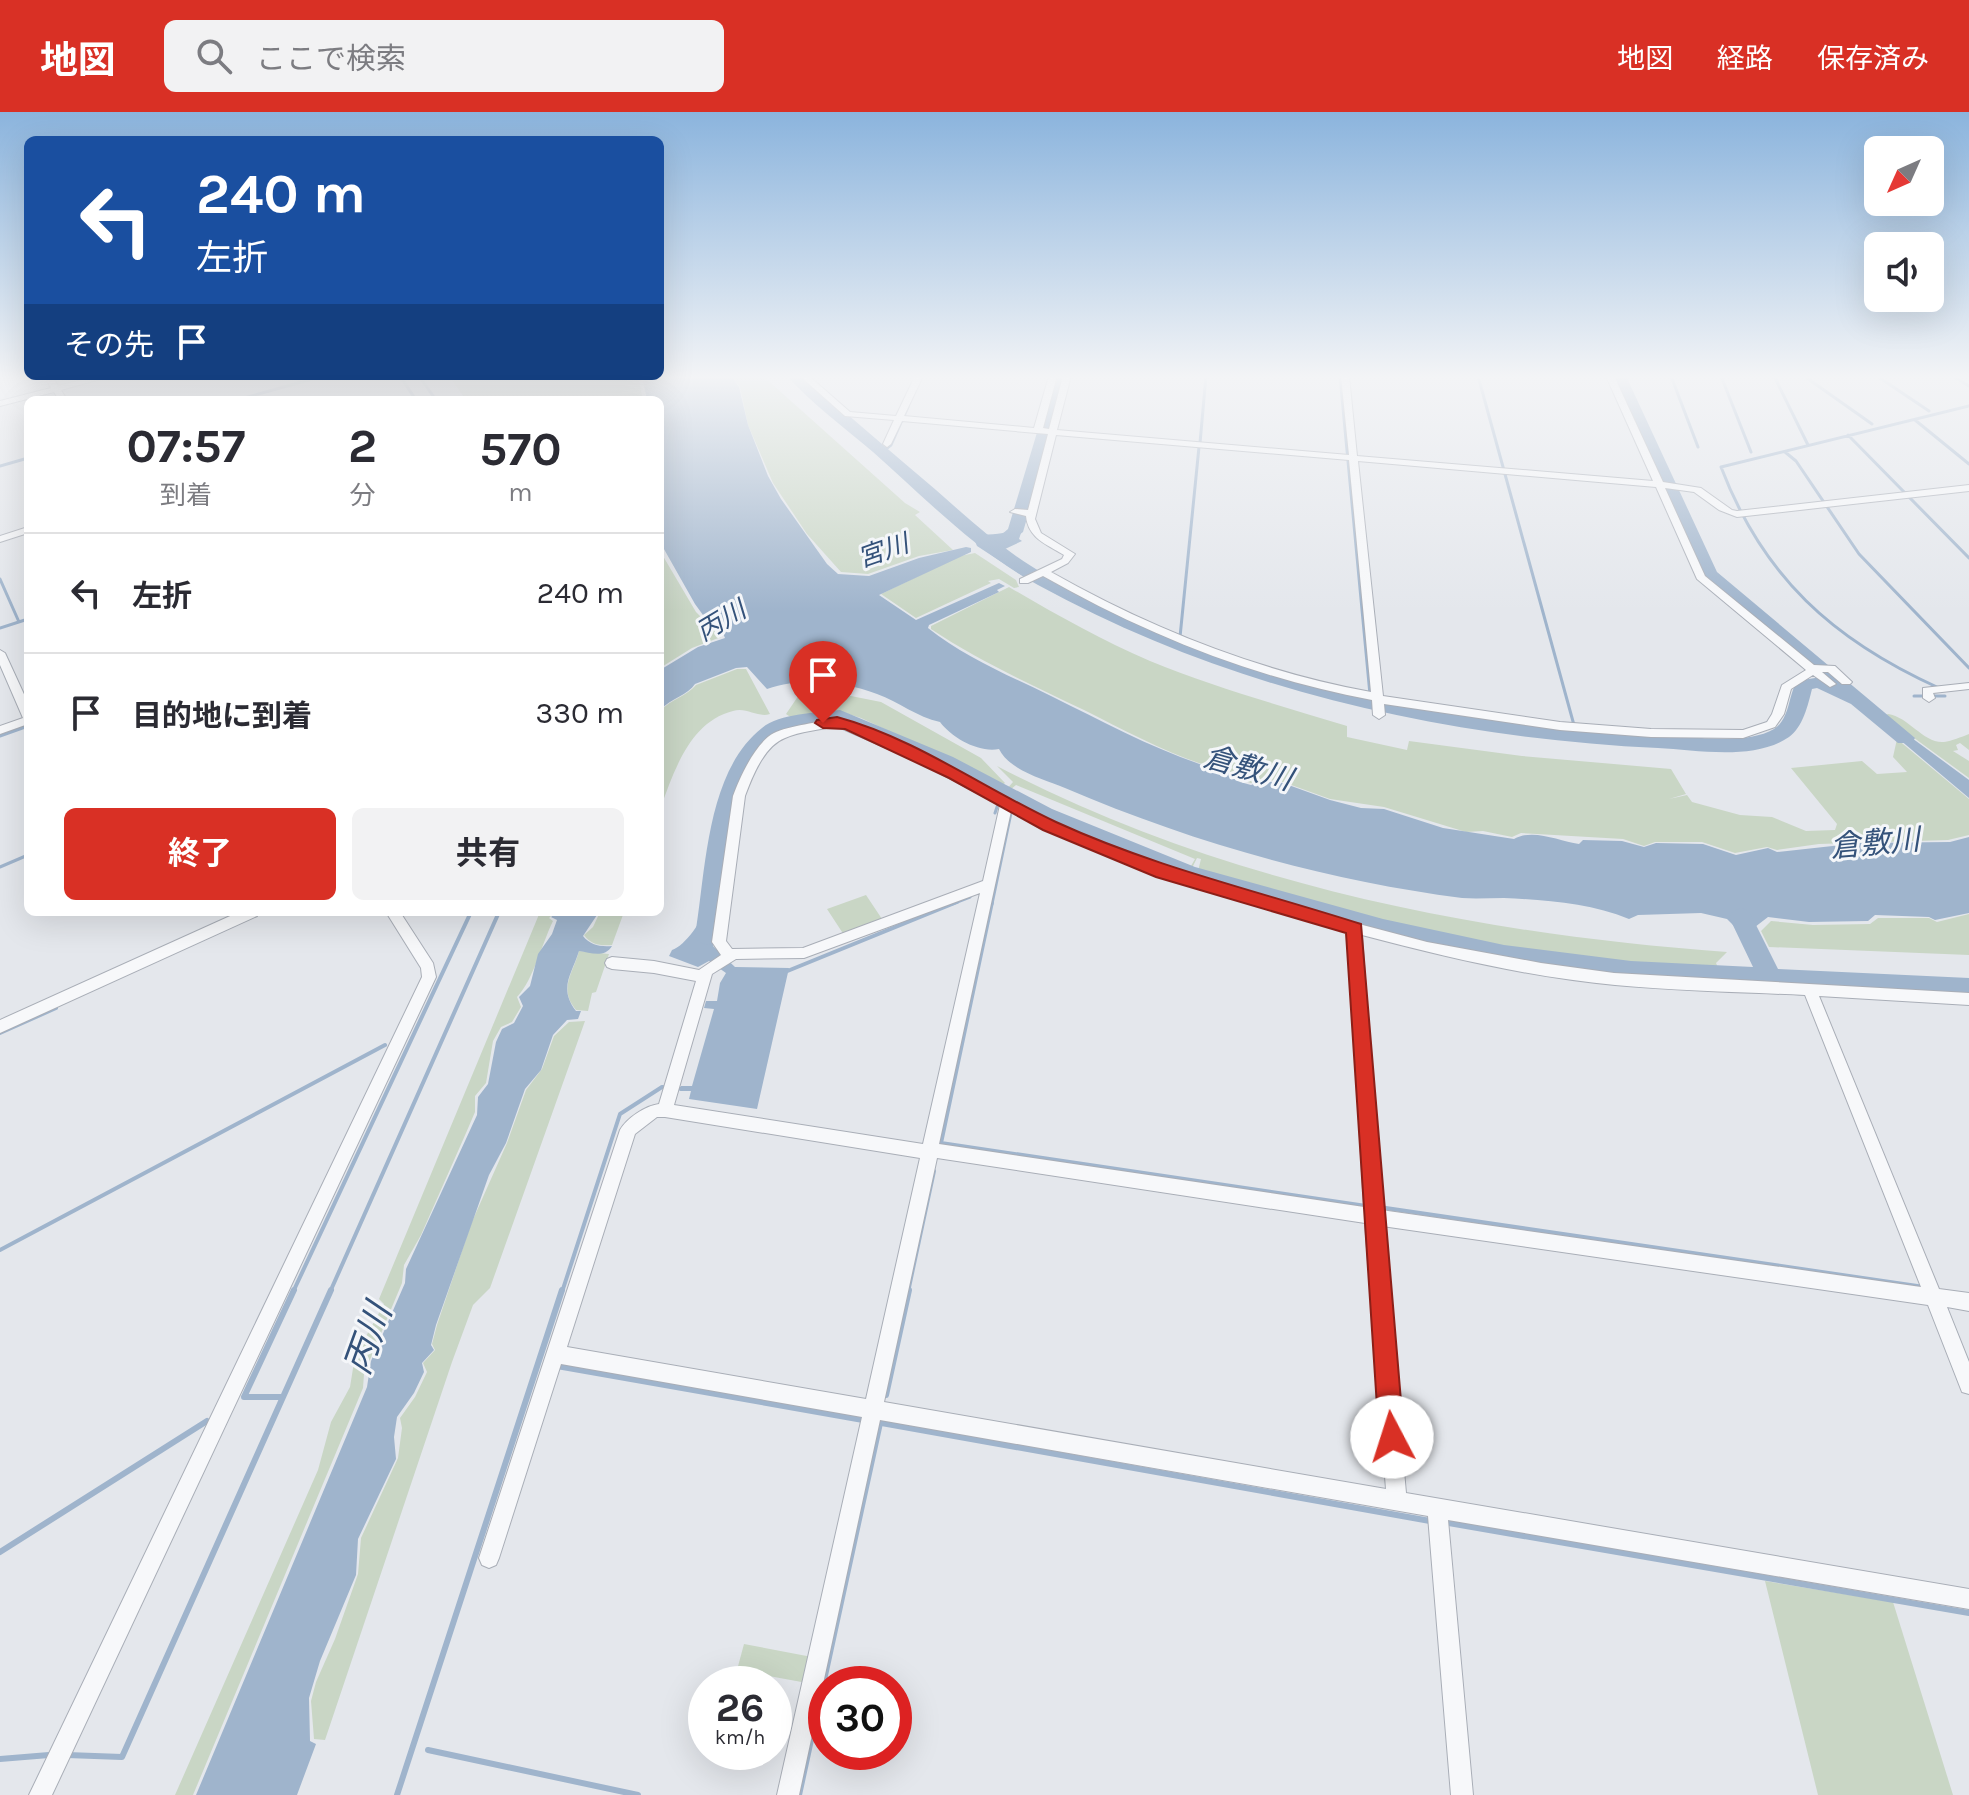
<!DOCTYPE html>
<html lang="ja">
<meta charset="utf-8">
<style>
body{margin:0;font-family:Karla,"Noto Sans JP",sans-serif;background:#f2f2f3;color:#2b2b33;height:100vh;display:flex;flex-direction:column;font-size:30px;white-space:nowrap}
*{box-sizing:border-box;margin:0}
p{font-size:26px;color:#7c7c81}
.icon{flex:none;width:44px;height:44px;fill:none;stroke:currentColor;stroke-width:2;stroke-linecap:round;stroke-linejoin:round}
.map{position:relative;flex:1;overflow:hidden}
.side{position:absolute;left:24px;top:284px;width:640px;height:520px;display:flex;flex-direction:column;background:#fff;border-radius:12px;box-shadow:0 8px 32px #0002}
.side>*{flex:none}
.hud{position:absolute;left:24px;top:24px;width:640px;height:244px;border-radius:12px;box-shadow:0 8px 32px #0002;background:#1a4fa0;color:#fff;overflow:hidden}
.needle{width:52px;rotate:225deg}
.controls{position:absolute;left:1864px;top:24px;display:grid;gap:16px}
.controls a{display:grid;place-items:center;width:80px;height:80px;border-radius:12px;background:#fff;box-shadow:0 8px 32px #0002;font-size:40px}
.speed{position:absolute;left:688px;top:1554px;display:flex;gap:16px;font-size:40px;font-weight:700;text-align:center}
.speed>*{display:grid;place-content:center;width:104px;height:104px;border-radius:50%;background:#fff;box-shadow:0 8px 32px #0002;line-height:1}
.speed small{font-size:20px;font-weight:400}
.speed .limit{border:12px solid #d22;background:#fff;color:#111}
.pin{position:absolute;display:grid;place-items:center;width:68px;height:68px;color:#fff;margin:-82px -34px;border-radius:50% 50% 50% 0;rotate:-45deg;box-shadow:0 0 8px #0007}
.pin .icon{rotate:45deg}
.me{position:absolute;width:88px;margin:-44px;rotate:355deg;stroke-linejoin:round;filter:drop-shadow(0 0 6px #0008)}
.turn{display:flex;align-items:center;gap:28px;height:168px;padding:0 40px;font-size:36px}
.turn .icon{width:104px;height:104px;stroke-width:2.5}
.turn b{display:block;font-size:56px;line-height:68px}
.then{display:flex;align-items:center;height:76px;padding:0 40px;background:#0003;gap:16px;font-size:30px}
.eta{display:flex;justify-content:space-evenly;align-items:center;height:136px;text-align:center}
.eta b{font-size:48px;font-weight:700;line-height:56px}
.primary-button{display:flex;gap:16px;margin-top:auto;padding:16px 40px}
.primary-button a{flex:1;height:92px;border-radius:12px;background:#d93025;color:#fff;font-size:32px;font-weight:700;line-height:92px;text-align:center}
.primary-button a+a{background:#f2f2f3;color:#2b2b33}
ul{padding:0;list-style:none}
li{display:flex;align-items:center;gap:24px;height:120px;padding:0 40px;border-top:2px solid #e1e1e2}
li div{flex:1}
li b{display:block;font-size:30px}
li em{font-style:normal}
header{display:flex;align-items:center;gap:48px;box-sizing:border-box;height:112px;padding:0 40px;background:#d93025;color:#fff}
header strong{font-size:38px}
nav{display:flex;gap:44px;margin-inline-start:auto;font-size:28px}
.search{width:560px;height:72px;background:#f2f2f3;display:flex;align-items:center;gap:20px;box-sizing:border-box;padding:0 28px;border-radius:12px;color:#7c7c81;font-size:30px}
.map>svg:first-child{display:block}
.green{fill:#c9d6c5;fill-rule:evenodd}
.water{fill:#9fb4cc}
.lines{fill:none;stroke-linecap:round;stroke-linejoin:round}
.stream-far2{stroke:#9fb4cc;stroke-width:3}
.stream-far1{stroke:#9fb4cc;stroke-width:4}
.stream{stroke:#9fb4cc;stroke-width:6}
.river{fill:#9fb4cc;fill-rule:evenodd}
.minor-casing{stroke:#a9aeb7;stroke-width:2}
.minor{fill:#f7f8fa;fill-rule:evenodd}
.route{fill:#d93025;stroke:#8d1f18;stroke-width:2}
.labels{text-anchor:middle;dominant-baseline:central;stroke-width:6;stroke-linejoin:round;paint-order:stroke}
.far-water-label{font-size:26px;font-style:italic;fill:#34527a;stroke:#f4f6f9}
.water-label{font-size:30px;font-style:italic;fill:#34527a;stroke:#f4f6f9}
.near-water-label{font-size:36px;font-style:italic;fill:#34527a;stroke:#f4f6f9}
</style>
<header>
<strong>地図</strong>
<div class="search"><svg class="icon" aria-label="search" viewBox="0 0 24 24"><circle cx="10" cy="10" r="6"/><path d="M15 15l6 6"/></svg>ここで検索</div>
<nav><a>地図</a><a>経路</a><a>保存済み</a></nav>
</header>
<div class="map">
<svg width="1969" height="1683" viewBox="0 0 1969 1683">
<rect width="100%" height="100%" fill="#e4e7ec"/>
<path class="green" d="M449,264H638L643,288H466Z
M732,264H763L905,391L920,400L915,403L953,438L919,444L868,462L841,460L807,422L773,371L748,313L740,275Z
M660,439L696,500L721,525L692,536L660,556Z
M975,441L1016,468L1019,475L1014,476L999,467L988,469L991,471L916,506L881,482L960,444Z
M1009,475C1055,502 1101,528 1150,549C1214,575 1281,594 1347,614V625L1407,638L1409,629L1522,644L1671,657L1686,682L1669,687L1687,683L1692,690L1740,703L1772,705L1806,719L1835,718L1837,712L1791,656L1862,649L1877,662L1907,660L1893,645L1897,627L1969,687V723L1948,728L1819,732L1777,738L1767,735L1735,741L1702,730H1655L1644,734L1623,727L1521,721L1512,725L1483,719L1466,720L1384,695L1330,687L1283,670L1263,667L1251,671L1241,668L1238,662C1184,651 1134,623 1084,598C1032,573 979,549 931,517V514Z
M737,557H746L770,602C757,606 747,595 733,599C689,610 674,660 660,697V599C671,587 687,584 696,573Z
M826,573L847,577L836,581L881,590L981,646L1005,671L1000,675L960,652L861,606L845,601L817,603L815,597L821,586L817,582L819,586L813,597L816,603L792,606L786,602L801,580Z
M1888,602C1909,605 1924,632 1944,630C1952,629 1961,625 1969,622V638L1960,631L1956,633L1958,638L1953,639L1969,649V666L1884,604Z
M997,654C1222,771 1476,822 1727,840L1716,851L1719,858C1538,849 1370,813 1198,759L1201,747L1197,746L1192,756L1093,719L1006,678L1013,670ZM1016,673L1195,747L1191,754L1094,717L1010,678Z
M866,783L884,810L844,823L827,797Z
M540,800H555L549,806L553,809C542,831 534,867 517,885L521,895L512,910L501,915L493,929L486,971L475,984V1000L466,1021L421,1123L404,1153L402,1171L364,1262L363,1276L193,1683H175L318,1358L331,1310L350,1275L355,1244L384,1192L379,1187Z
M600,800H624L612,833C601,834 591,833 584,823L593,815Z
M1969,802V843L1769,835L1761,819L1771,809L1813,813L1870,812L1878,806H1929L1937,810Z
M579,839L609,842L596,880L592,881L588,899L576,898C558,876 573,862 579,839Z
M585,909L490,1176L473,1193L452,1250L325,1628L314,1627L311,1589L316,1570L335,1527L358,1462L361,1426L398,1346L402,1316L400,1306L415,1285L427,1260L423,1251L435,1238L432,1232L437,1213L471,1112L507,1031L526,978L542,957L554,924L569,910Z
M1765,1469L1893,1490L1953,1683H1818Z
M744,1532L812,1545L807,1571L737,1558Z"/>
<path class="water" d="M642,264H731L739,275L748,313L768,364L781,387L827,452L838,462L869,464L919,446L966,435L971,436V440L879,483L916,508L999,471L1005,474L997,478L999,480L929,513L928,516C964,545 1010,564 1051,584C1112,614 1171,647 1237,663L1240,670L1251,673L1263,669L1283,671L1330,688L1361,696L1384,697L1443,716L1514,727C1533,716 1559,729 1579,732L1583,728L1622,729L1644,735L1656,731L1703,732L1736,743L1768,736L1777,740L1860,731L1950,730L1969,725V801L1935,808L1929,805L1875,803L1868,809L1809,810L1768,805L1755,815L1760,830L1753,833L1727,807L1701,801L1638,803L1629,807C1590,791 1546,788 1504,786C1490,786 1476,787 1462,786C1325,768 1191,730 1065,676C1044,667 1010,659 999,637C979,641 952,626 940,610C917,605 899,590 877,582C842,569 802,565 767,577L747,555L736,556L695,572C688,583 671,586 660,598V558L698,535L725,526L720,514L703,503L695,492L660,430V288H647Z
M1016,402L1027,403L1019,427L1022,429L1005,437L1037,461L1026,466L977,434L973,425C987,420 999,425 1013,417Z
M1882,604L1969,668V686L1874,606Z
M707,793H719L713,834L735,855L789,856L757,997L689,987L691,979H680L681,974H692L714,897L704,896L706,889H717L720,871L726,861L709,849L698,855L669,844L672,838C685,834 703,808 707,793Z
M557,800H599L583,824C590,833 600,835 612,834C605,846 591,841 579,839C572,862 558,876 576,899H581L578,907L567,908L553,923L541,958L525,977L506,1031L489,1063L436,1213L431,1233L434,1238L422,1251L424,1260L414,1281L397,1305L394,1325L396,1347L358,1427L356,1463L320,1549L309,1586L310,1629L316,1632L297,1683H196L367,1275L371,1249L405,1171L406,1157L477,1003L478,985L488,972L496,930L502,917L514,911L523,894L519,885L530,874L538,842L552,822L557,808L551,805Z"/>
<g class="lines">
<path class="stream-far2" d="M400,264L416,288
M419,264L436,288
M1340,264L1371,593
M1478,264L1577,624
M1671,264L1698,335
M1721,264L1751,340
M1774,264L1808,333
M1804,264L1872,312
M1877,264L1929,299
M1953,264L1969,274
M237,288L323,264
M1915,308L1969,352
M1848,323L1969,446
M1200,331L1206,264
M882,340L891,333L908,295
M1785,340L1796,349L1859,442L1969,556
M0,354L28,346
M0,467L19,510
M0,516L28,507
M1179,535L1199,335
M1939,576C1833,528 1763,465 1721,355L1969,294
M1914,584H1945
M0,624L28,614
M995,701L998,692
M0,755L28,743
M952,792L970,785
M992,792L1011,701"/>
<path class="stream-far1" d="M785,860L957,790
M0,921L56,896
M941,1031L1366,1094
M941,1031L992,790
M1379,1095L1924,1175
M0,1138L385,933
M293,1180L471,800
M330,1180L499,800
M562,1180L620,1002L662,975L685,977
M908,1180L934,1059"/>
<path class="stream" d="M557,1254L863,1308
M886,1283L909,1178
M283,1285L331,1178
M876,1310L1430,1409
M1443,1410L1969,1501
M0,1440L207,1309
M428,1638L638,1683
M67,1643L122,1645L283,1285H244L294,1178
M0,1647L49,1643
M397,1683L562,1178
M799,1683L880,1311"/>
<path class="river" d="M787,264H803C847,302 891,340 936,378C971,409 1005,440 1046,463C1231,569 1443,612 1654,622C1686,624 1746,634 1774,617C1790,607 1788,584 1797,569L1821,565L1704,467L1612,264H1626L1717,460L1915,626L1912,631H1898L1851,592L1817,576L1812,577C1808,593 1803,615 1789,625C1754,649 1697,638 1658,636C1440,625 1230,578 1038,473C977,440 925,386 873,340C845,316 812,292 787,264Z
M1054,264H1068L1023,420L1015,426H1003L1001,423L1008,417Z
M840,598L953,645L1052,697L1195,755L1383,807L1504,833L1631,849L1753,855L1729,805L1733,799L1741,796L1749,799L1778,857L1969,866V886L1631,869L1504,851L1383,825L1181,767L1036,707L939,655L838,611L786,620L776,625L752,655L740,680L719,824L715,830L707,833L699,830L695,824C706,759 706,660 762,616C780,601 817,601 840,598Z"/>
<defs>
<path id="minor" d="M44,264H52L58,274L97,264H111L61,278L67,288H59L54,280L0,294V289L51,276Z
M800,264H809L850,300L896,304L915,264H923L904,304L1034,316L1049,264H1057L1043,316L1049,317L1063,264H1071L1057,318L1349,343L1341,264H1349L1357,344L1653,369L1606,264H1614L1663,370L1701,376L1732,398L1737,399L1969,373V379L1737,405L1719,398L1694,380L1665,376L1705,464L1814,553L1835,554L1852,570L1850,572H1842L1828,560H1822L1836,572L1830,575L1813,563L1791,577L1784,602L1775,615L1743,626L1651,625L1560,618L1384,592L1385,603L1379,607L1373,603L1372,588C1254,566 1147,523 1043,464L1028,471H1020V467L1062,447L1064,443C1046,432 1028,426 1026,404L1010,400L1015,397L1028,398L1048,322L902,309L891,332L887,335L883,332L894,308L845,304ZM1056,323L1349,348L1371,580C1257,559 1152,517 1051,460L1068,451L1075,442L1041,421L1035,407ZM1358,349L1656,375L1697,467L1806,558L1782,573L1772,602L1767,610L1743,618L1651,617L1560,610L1383,584Z
M28,415V421L0,430V424Z
M0,538L5,541L28,591V612L0,622V614L23,606L0,553Z
M1969,571V577L1933,581L1935,586L1929,590L1923,586V576Z
M837,606L929,645L1053,711L1167,757L1226,777L1427,830L1541,851L1614,861L1969,881V893L1819,884L1939,1177L1969,1181V1199L1947,1195L1969,1250V1282L1962,1280L1928,1193L1382,1114L1406,1381L1969,1477V1497L1448,1408L1473,1683H1451L1428,1404L880,1308L799,1683H777L862,1305L561,1252L499,1446L496,1453L489,1456L482,1453L479,1446L620,1018C627,1006 645,994 659,992L696,869L654,861L612,857L607,855L605,851L607,847L612,845L654,849L699,858L721,843L712,830L733,684C740,665 756,630 774,621C788,614 821,610 837,606ZM836,614L921,651L1000,693L983,769L803,836L732,837L726,829L745,684C752,665 764,634 785,626C800,619 820,618 836,614ZM1011,699C1117,756 1233,788 1348,819L1364,1095L939,1032ZM980,781L923,1032L674,993L712,862L736,847L804,846ZM1362,823C1445,845 1530,865 1615,873C1678,879 1741,880 1805,883L1921,1175L1381,1098ZM657,1005H665L920,1046L866,1287L567,1235L635,1022ZM937,1046L1365,1111L1386,1377L884,1290Z
M239,800H259L257,804L0,921V908Z
M386,800H400L433,851L436,865L52,1683H29L422,865L421,856Z"/>
</defs>
<use href="#minor" class="minor-casing"/>
<use href="#minor" class="minor"/>
</g>
<linearGradient id="sky" x2="0" y2="1"><stop stop-color="#8bb4dd"/><stop offset="0.53" stop-color="#f3f4f6"/><stop offset="1" stop-color="#f3f4f6" stop-opacity="0"/></linearGradient>
<rect width="1969" height="500" fill="url(#sky)"/>
<path class="route" d="M837,605C915,626 983,676 1056,710C1154,755 1258,779 1361,812L1404,1325L1401,1334L1392,1338L1383,1334L1379,1325L1346,821L1156,765L1043,718L949,666L845,617L823,616L815,611L817,608Z"/>
<g class="labels">
<g class="far-water-label">
<text transform="translate(883 439) rotate(-19)">宮川</text>
<text transform="translate(721 509) rotate(-31)">丙川</text>
</g>
<g class="water-label">
<text transform="translate(1248 656) rotate(16)">倉敷川</text>
<text transform="translate(1875 731) rotate(-5)">倉敷川</text>
</g>
<g class="near-water-label">
<text transform="translate(368 1227) rotate(-70)">丙川</text>
</g>
</g>
</svg>
<div class="controls">
<a><svg class="needle" viewBox="-14 -14 28 28"><path d="M0-13l5 13h-10z" fill="#e53935"/><path d="M0 13l5-13h-10z" fill="#7c7c81"/></svg></a>
<a><svg class="icon" aria-label="sound" viewBox="0 0 24 24"><path d="M4 9h4l5-4v14l-5-4H4zM17 9q2 3 0 6"/></svg></a>
</div>
<div class="speed"><div>26<small>km/h</small></div><div class="limit">30</div></div>
<div class="pin" style="left:823px;top:611px;background:#d93025"><svg class="icon" aria-label="arrive" viewBox="0 0 24 24"><path d="M6 21V4h12l-3 4 3 4H6"/></svg></div>
<svg class="me" style="left:1392px;top:1325px" viewBox="-20 -20 40 40"><circle r="19" fill="#fff"/><path d="M0-13L10 11 0 6-10 11z" fill="#d93025"/></svg>
<div class="hud">
<div class="turn"><svg class="icon" aria-label="left" viewBox="0 0 24 24"><path d="M17 20v-9H6M10 6l-5 5 5 5"/></svg><div><b>240 m</b>左折</div></div>
<div class="then">その先<svg class="icon" aria-label="arrive" viewBox="0 0 24 24"><path d="M6 21V4h12l-3 4 3 4H6"/></svg></div>
</div>
<section class="side">
<div class="eta">
<div><b>07:57</b><p>到着</p></div>
<div><b>2</b><p>分</p></div>
<div><b>570</b><p>m</p></div>
</div>
<ul>
<li><svg class="icon" aria-label="left" viewBox="0 0 24 24"><path d="M17 20v-9H6M10 6l-5 5 5 5"/></svg><div><b>左折</b></div><em>240 m</em></li>
<li><svg class="icon" aria-label="arrive" viewBox="0 0 24 24"><path d="M6 21V4h12l-3 4 3 4H6"/></svg><div><b>目的地に到着</b></div><em>330 m</em></li>
</ul>
<div class="primary-button"><a>終了</a><a>共有</a></div>
</section>
</div>
